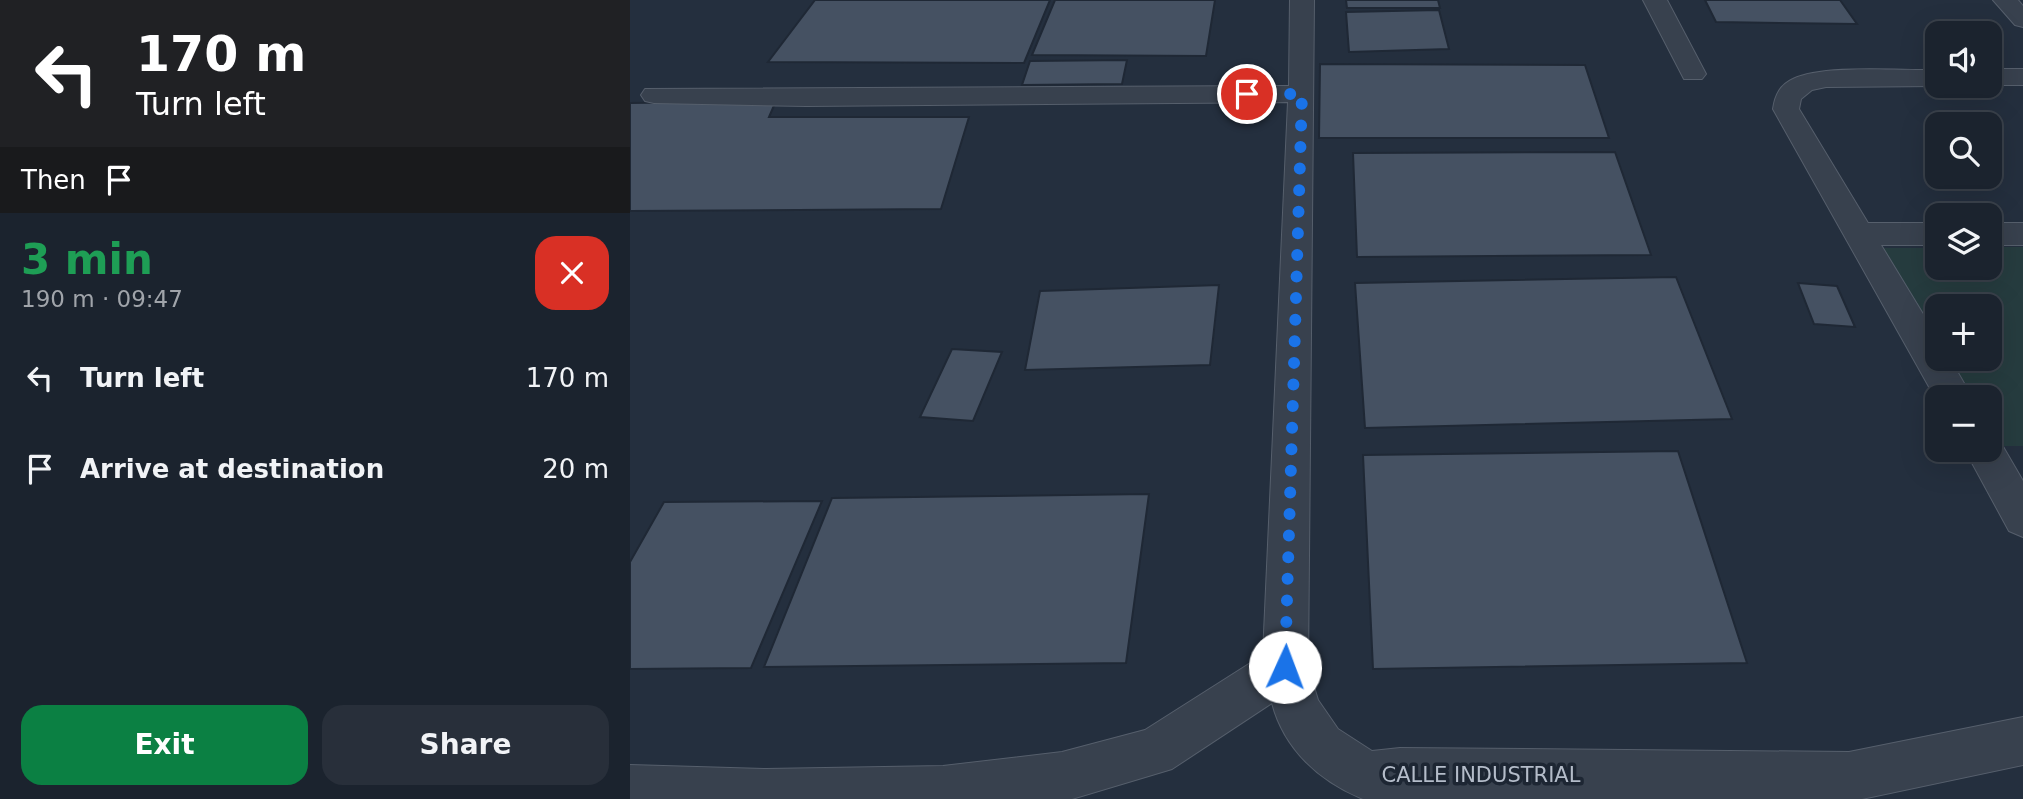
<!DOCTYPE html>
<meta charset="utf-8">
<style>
body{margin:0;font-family:"DejaVu Sans",sans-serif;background:#282f3a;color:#f1f3f6;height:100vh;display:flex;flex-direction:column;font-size:26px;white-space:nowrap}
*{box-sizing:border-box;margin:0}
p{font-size:23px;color:#a0a4aa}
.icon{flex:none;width:38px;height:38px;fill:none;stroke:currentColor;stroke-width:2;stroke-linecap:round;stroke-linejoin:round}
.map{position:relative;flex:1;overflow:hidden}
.side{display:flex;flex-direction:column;background:#1b232e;width:630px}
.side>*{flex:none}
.hud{background:#202124;color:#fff;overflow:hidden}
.fabs{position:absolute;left:1295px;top:21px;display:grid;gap:14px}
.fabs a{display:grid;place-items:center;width:77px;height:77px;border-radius:14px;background:#1b232e;box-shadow:0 7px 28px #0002,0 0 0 2px #39404a;font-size:35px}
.pin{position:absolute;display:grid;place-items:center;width:60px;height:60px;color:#fff;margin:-30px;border:4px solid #fff;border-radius:50%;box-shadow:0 2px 7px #0007}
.me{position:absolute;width:77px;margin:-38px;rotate:2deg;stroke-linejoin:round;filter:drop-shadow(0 0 5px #0008)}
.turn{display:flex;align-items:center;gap:24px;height:147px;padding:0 21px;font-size:32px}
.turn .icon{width:91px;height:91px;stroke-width:2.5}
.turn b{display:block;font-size:49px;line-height:60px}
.then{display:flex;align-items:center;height:66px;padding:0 21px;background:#0003;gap:14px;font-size:26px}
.round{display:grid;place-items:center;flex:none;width:74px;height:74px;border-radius:21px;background:#282f3a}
.headline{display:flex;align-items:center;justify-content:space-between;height:119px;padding:0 21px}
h1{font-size:42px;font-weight:700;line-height:52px;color:#1e9e55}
.action{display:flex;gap:14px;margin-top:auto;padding:14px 21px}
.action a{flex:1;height:80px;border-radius:21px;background:#0b8043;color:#fff;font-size:28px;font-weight:700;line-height:80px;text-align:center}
.action a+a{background:#282f3a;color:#f1f3f6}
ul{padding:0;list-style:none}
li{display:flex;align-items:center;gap:21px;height:91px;padding:0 21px}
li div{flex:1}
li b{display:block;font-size:26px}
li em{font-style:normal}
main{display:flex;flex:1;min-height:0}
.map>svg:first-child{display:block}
.green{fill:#263c3f}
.building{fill:#455162;stroke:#1f2835;stroke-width:2}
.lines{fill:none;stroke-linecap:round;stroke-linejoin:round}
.minor-casing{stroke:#565f6c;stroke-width:2}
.minor{fill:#38414e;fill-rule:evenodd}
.route{stroke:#1a73e8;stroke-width:12;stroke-dasharray:0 21.6}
.labels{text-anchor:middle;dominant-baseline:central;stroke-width:7;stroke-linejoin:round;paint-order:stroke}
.street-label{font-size:21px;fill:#b4bcc9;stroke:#1d2633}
</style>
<main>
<section class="side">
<div class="hud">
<div class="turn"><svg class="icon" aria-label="left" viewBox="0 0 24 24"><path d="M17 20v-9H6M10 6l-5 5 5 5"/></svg><div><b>170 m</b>Turn left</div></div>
<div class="then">Then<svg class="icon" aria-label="arrive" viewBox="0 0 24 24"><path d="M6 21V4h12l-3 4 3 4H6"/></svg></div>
</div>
<div class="headline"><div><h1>3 min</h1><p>190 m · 09:47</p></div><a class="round" style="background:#d93025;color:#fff"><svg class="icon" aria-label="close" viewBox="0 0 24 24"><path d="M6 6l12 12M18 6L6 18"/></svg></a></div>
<ul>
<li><svg class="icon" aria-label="left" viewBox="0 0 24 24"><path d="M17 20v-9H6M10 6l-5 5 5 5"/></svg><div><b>Turn left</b></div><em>170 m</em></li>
<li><svg class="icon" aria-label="arrive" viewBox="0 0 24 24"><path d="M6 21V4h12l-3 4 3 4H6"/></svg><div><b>Arrive at destination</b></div><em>20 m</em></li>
</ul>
<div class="action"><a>Exit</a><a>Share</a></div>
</section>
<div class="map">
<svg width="1393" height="799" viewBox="0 0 1393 799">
<rect width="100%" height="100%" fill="#242f3e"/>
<path class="green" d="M1360,247H1393V446H1374L1360,423V397H1344L1320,359H1360V306H1307V338L1252,248H1307V268H1360Z"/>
<path class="building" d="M185,0H420L394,63L138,62Z
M425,0H585L576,56L402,55Z
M716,0H808L810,8H717Z
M1075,0H1210L1227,24L1086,22Z
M809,10L819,49L719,52L716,12Z
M497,60L492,84L392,85L400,61Z
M690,64L955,65L979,138H689Z
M146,101L139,117H339L311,209L0,211V103Z
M985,152L1021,255L727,257L723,153Z
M1046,277L1102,419L735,428L725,283Z
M1168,283L1207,286L1225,327L1184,324Z
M589,285L580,365L395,370L410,291Z
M322,349L372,352L343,421L290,417Z
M1048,451L1117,663L743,669L733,455Z
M519,494L496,663L134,667L202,498Z
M192,501L121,668L0,669V562L34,502Z"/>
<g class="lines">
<defs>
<path id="minor" d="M660,0H684L678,667L688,700L708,729L742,751L770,748L1219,752L1393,717V765L1232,799H733C689,781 654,749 642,703L542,769L442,799H0V765L136,769L313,766L432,752L515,730L633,655L658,102L176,106L24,103L15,101L11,95L15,89L659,86Z
M1013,0H1037L1076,74L1072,79H1054Z
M1363,0H1388L1393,6V27L1385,25Z
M1360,69H1393V85H1360Z
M1307,70V86L1196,87L1182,90L1171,99L1169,109L1238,223H1307V245H1251L1307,337V359H1320L1342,397H1307V401L1143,109C1145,95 1150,85 1163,79C1193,64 1272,71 1307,70Z
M1360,223H1393V245H1360Z
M1360,436L1368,438L1393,481V537L1379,531L1335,450H1360Z"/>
</defs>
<use href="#minor" class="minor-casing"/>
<use href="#minor" class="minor"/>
</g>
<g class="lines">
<path class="route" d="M617,94H672L655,667"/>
</g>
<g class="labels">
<g class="street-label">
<text x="851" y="775">CALLE INDUSTRIAL</text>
</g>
</g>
</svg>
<div class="fabs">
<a><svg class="icon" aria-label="sound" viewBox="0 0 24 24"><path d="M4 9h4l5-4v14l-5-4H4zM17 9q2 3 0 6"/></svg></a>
<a><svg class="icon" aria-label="search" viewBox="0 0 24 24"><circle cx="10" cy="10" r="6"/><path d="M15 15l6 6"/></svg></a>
<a><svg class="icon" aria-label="layers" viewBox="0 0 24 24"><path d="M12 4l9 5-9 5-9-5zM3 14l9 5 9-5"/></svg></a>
<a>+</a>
<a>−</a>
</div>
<div class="pin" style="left:617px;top:94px;background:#d93025"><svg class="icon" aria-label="arrive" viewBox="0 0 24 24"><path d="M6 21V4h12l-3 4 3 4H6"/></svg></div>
<svg class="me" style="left:655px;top:667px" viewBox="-20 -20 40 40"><circle r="19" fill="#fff"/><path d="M0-13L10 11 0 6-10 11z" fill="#1a73e8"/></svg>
</div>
</main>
